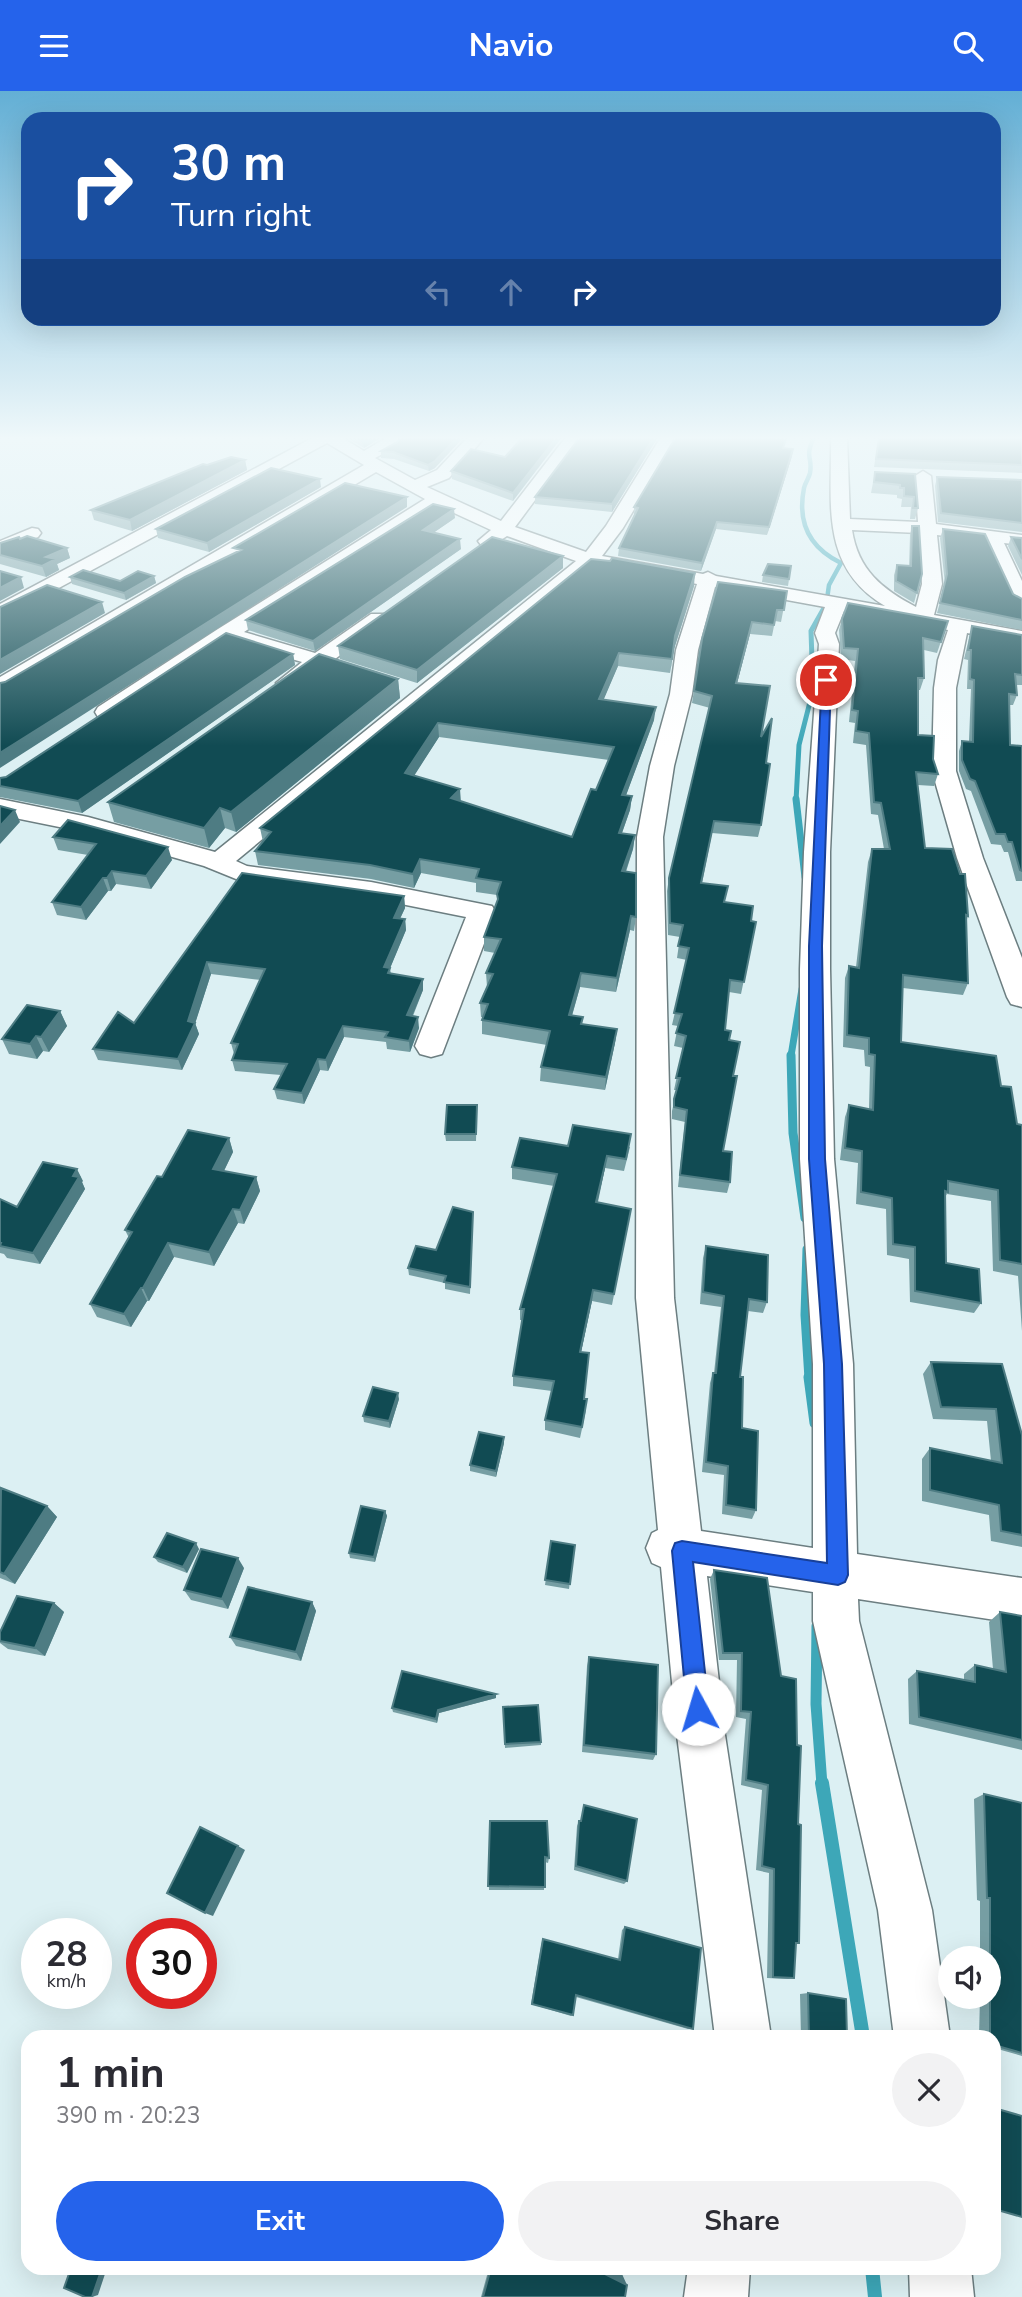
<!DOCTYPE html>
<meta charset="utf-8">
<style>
body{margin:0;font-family:"Nunito Sans",sans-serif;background:#f2f2f3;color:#2b2b33;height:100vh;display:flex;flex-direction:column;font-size:26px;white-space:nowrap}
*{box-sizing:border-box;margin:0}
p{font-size:23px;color:#7c7c81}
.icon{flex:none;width:38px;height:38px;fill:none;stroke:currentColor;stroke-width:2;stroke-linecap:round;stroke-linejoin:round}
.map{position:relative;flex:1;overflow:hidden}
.side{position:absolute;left:21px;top:1939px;width:980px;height:245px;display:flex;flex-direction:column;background:#fff;border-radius:21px;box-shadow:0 7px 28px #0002}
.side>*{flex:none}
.guide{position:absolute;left:21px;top:21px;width:980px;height:214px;border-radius:21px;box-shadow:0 7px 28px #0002;background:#1a4fa0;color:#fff;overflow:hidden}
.fabs{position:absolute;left:938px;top:1855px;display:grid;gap:14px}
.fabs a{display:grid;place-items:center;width:63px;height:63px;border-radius:50%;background:#fff;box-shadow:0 7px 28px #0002;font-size:35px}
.speed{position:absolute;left:21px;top:1827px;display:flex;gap:14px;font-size:35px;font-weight:700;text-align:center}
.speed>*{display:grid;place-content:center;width:91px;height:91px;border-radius:50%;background:#fff;box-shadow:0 7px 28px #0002;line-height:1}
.speed small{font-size:18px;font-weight:400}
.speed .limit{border:10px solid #d22;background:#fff;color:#111}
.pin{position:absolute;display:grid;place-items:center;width:60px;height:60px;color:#fff;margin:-30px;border:4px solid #fff;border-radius:50%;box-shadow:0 2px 7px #0007}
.me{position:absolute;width:77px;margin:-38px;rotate:354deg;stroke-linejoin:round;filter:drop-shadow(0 0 5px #0008)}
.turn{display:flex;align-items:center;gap:24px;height:147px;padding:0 35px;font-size:32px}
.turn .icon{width:91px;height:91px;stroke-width:2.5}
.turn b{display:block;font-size:49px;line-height:60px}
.lanes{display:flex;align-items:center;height:66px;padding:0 35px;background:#0003;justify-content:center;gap:35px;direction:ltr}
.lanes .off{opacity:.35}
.round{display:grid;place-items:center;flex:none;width:74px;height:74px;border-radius:37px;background:#f2f2f3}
.headline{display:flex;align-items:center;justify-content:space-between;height:119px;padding:0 35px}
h1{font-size:42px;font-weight:700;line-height:52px}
.action{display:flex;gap:14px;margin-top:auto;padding:14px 35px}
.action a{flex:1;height:80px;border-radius:42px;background:#2563eb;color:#fff;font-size:28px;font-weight:700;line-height:80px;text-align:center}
.action a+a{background:#f2f2f3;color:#2b2b33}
header{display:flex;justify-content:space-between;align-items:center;height:91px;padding:0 35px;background:#2563eb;color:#fff;font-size:32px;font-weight:700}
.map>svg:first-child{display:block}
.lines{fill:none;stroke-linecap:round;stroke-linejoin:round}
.stream-far5{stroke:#3da7b8;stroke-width:4.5}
.stream-far4{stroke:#3da7b8;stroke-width:5}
.stream-far3{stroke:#3da7b8;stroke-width:7}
.stream-far2{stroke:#3da7b8;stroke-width:9}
.stream-far1{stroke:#3da7b8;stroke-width:11}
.stream{stroke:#3da7b8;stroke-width:14}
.minor-casing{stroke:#6c7e81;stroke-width:3}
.minor{fill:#fff;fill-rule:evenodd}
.wall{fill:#769ea3;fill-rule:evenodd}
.shaded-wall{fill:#4e7c83}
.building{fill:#114b53;stroke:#4e7c83;stroke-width:2;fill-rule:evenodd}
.route{fill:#2563eb;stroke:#184099;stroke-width:2}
</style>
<header><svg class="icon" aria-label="menu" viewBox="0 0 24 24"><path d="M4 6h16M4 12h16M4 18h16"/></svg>Navio<svg class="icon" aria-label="search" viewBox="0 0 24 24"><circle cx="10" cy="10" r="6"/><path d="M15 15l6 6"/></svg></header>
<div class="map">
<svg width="1022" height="2206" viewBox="0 0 1022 2206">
<rect width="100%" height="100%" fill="#dcf0f3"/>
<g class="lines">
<path class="stream-far5" d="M814,346C804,368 813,365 810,382C809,387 805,392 804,397C797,432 810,457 841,472L829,494L827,508"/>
<path class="stream-far4" d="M796,710L799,654L813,599L811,540L824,517"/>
<path class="stream-far3" d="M796,708L805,786
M791,965L802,898"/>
<path class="stream-far2" d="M791,964L793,1042L805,1127
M807,1158L805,1224L809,1288"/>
<path class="stream-far1" d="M809,1286L815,1332
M817,1535L816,1613L822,1694"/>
<path class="stream" d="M822,1692L863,1946
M872,2177L875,2206"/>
<defs>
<path id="minor" d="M314,346H341L364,360L388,346H405L396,356L375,367L415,389L437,379L468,346H485L449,387L427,396L501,430L566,346H582L515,436L586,461L606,435L661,346H677L623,437L602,465L703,483L708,481L716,485L885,515C819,476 832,412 831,346H847L850,428L918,431L915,385L923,380L931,385L936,433L1022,444V454L1004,452L1022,490V517L1015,515L1012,511L984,450L937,444L942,493L934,524L1022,540V552L967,542L956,597V680L983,767L1022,867V916L1011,913L1007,906L957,767L932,680L934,597L938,569L948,539L844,520L835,542L839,553L830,761V878L834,1068L853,1273L857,1463L1022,1487V1533L858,1508L859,1530L932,1819L950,1946H894L878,1819L813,1530V1501L707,1485L725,1644L771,1946H715L677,1644L661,1476L652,1472L646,1457L652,1442L658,1439L636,1207L637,746L650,675L670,603L676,559L697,493L594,474L236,770L247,775L371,791L492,815L496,821L442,963L431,966L420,963L415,955L466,826L371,807L241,790L204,775L84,741L0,724V708L88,726L215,761L576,470L507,445L493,454H481L478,450L491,439L439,415L244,541L315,562L371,523H385L388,527L385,531L335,568L344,574L341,579L333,580L321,577L295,597H279L276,592L302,571L230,550L114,626H98L95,621L98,616L218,538L425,408L376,381L8,600L0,602V586L364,374L327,352L7,525L0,527V513ZM852,439L919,442L922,493L916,516C882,498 858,479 852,439ZM715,496L825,516L815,542L819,553L804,761L800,878V1068L813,1273V1457L701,1440L674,1207L663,746L674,675L692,603L698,559Z
M32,437L38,438L41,442L38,446L0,463V450Z
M688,2177H750L748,2206H684Z
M909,2177H971L974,2206H910Z"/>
</defs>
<use href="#minor" class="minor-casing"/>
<use href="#minor" class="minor"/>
</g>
<path class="wall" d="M351,346H382L364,357L351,349Z
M523,346L513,410L452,388L451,380L505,366Z
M658,346L612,421L535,413V406Z
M879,346H1022V382L874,376Z
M397,351L435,377L429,380L394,368L381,367V360Z
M784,357L792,365L767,444L716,438L701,480L618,465L619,457L634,424V416Z
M245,369L247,379L132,440L94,429L91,419Z
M875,381L915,383L918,417L915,428H910L911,416H901L902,408L897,407V404L871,402Z
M937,386L1022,389V441L938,431L935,395Z
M321,396L209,461L158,447L156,438Z
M455,427L433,442L461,458L315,560L248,539L246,529Z
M912,435L922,483L914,512L894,500V484L897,474L909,475L910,444Z
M943,438L1013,503L1022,508V539L937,522L945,493L940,447Z
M1011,446L1022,447V484L1008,455Z
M20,448L67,457L70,467L57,473L59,479L46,486L0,473V452Z
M563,465V477L417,592L340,568L338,555Z
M591,468L694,495L674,558L670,582L618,575L603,609L654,629L626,704L632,705L630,719L622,742L635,744L633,758L626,781L636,826L634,840L630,839L616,901L580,896L572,925L583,926L582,933L617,938L615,952L605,999L540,990L541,976L547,954L482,943V929L483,926H481L480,912L487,896L486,882L495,862L484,860V846L497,812V804L476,801V792L421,782L414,797L371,788L258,774L255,760L263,751L260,737ZM439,646L609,669L596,699L572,746L460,710L414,684Z
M791,475L788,495L762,491L763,484Z
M154,485L156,492L126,509L72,493L70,486L120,490Z
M787,500L781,531L775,530L772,545L750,543L737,592L761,646L766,672L761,734L758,746L712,742L702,792L725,811L751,830L756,831L741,903L729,901L725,939L729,949L733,985L723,1060L730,1091L727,1102L678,1096L685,1031L672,1028V1020L677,999H674L683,957L674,955L678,935L672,934L687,869L677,867L680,846L668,844L667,800L669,787L710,617L692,612L702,548Z
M842,528L948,530L937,562L924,559V587L920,599H918V644L933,668L938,683L934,695L918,694L925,757L968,825L966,831L968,892L963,904L903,897L901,951L1001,995L1017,1033L1022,1034V1240L1018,1185L993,1180L991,1110L947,1103L945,1106L946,1172L981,1212L974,1222L910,1211L909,1168L887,1164L886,1118L856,1113L858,1072L840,1069L845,1026L849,1014L869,1018L870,976L865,975L864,959L843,956L845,887L849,875L856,876L868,771L872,758H884L878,724L871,723L866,654L853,652L855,632L849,631L855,570L841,568L839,539Z
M972,535L1022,544V594H1016L1017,604L1013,614H1009L1010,654L1022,655V790H1016L1008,761H1004L1001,754L991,753L971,700L966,698L959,680V660L962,650H969L971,598H967L968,569L964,568Z
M293,563L295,574L82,722L0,706V687L6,686Z
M398,588L400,607L236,741L225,737L209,757L114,731L108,711Z
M68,729L172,769L151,798L116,793L111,800H108L86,829L57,824L52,811L88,764L58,759L53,746Z
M242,782L404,805L405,817L400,828H405L406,839L390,877L391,883L423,899L413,925L419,937L410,961L387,958L386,951L344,946L328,980L320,979L304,1013L277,1008L274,998L281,984L235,980L232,969L234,963L231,952L261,889L211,883L195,932L199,943L182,979L98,969L93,958L134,932Z
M60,920L67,935L49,961L43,960L37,968L9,963L2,948Z
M477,1014L476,1050H446L445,1043Z
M229,1047L233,1061L224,1080L256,1086L260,1100L244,1133L238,1132L214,1175L174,1166L149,1210H147L131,1236L97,1226L90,1213L129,1147L125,1139L162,1086Z
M568,1055L630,1056L624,1080L605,1077L598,1111L631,1118L612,1214L592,1210L581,1261L584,1308L586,1319L580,1347L545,1339V1329L552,1300L513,1295V1285L523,1229H520V1218L554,1095L512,1088V1076Z
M83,1090L82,1091L85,1098L40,1173L7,1167L4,1163L0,1162V1108L17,1116Z
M473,1128L470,1203L445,1198V1192L409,1184L408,1177L436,1159Z
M706,1155L767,1211L763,1222L748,1220L740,1286L742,1337L756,1419L752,1428L722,1423L724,1384L702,1381L710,1292L713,1282H714L721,1216L700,1213L703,1167Z
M931,1271L1002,1273L1022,1344V1456L991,1450L989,1424L922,1410V1368L930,1357L991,1370L987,1330L933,1328L923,1283Z
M399,1308L390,1337L364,1331L363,1325Z
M504,1352L496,1386L470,1380V1374Z
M0,1399L47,1415L57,1426L15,1493L0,1487Z
M385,1420L387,1425L375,1471L350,1467L349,1462Z
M551,1450L575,1454L569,1498L545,1494Z
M199,1458L187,1482L158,1471L154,1466Z
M244,1477L228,1518L191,1509L184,1499Z
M714,1479L767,1487L798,1733L799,1852L796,1853L794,1887L788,1888L767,1887L769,1782L756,1779L762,1699L741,1694L746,1628L736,1626L737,1569H719L710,1488Z
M312,1511L316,1520L301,1570L236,1555L230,1546Z
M54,1512L64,1521L45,1565L8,1558L0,1552V1541Z
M1000,1521L1022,1525V1659L909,1633L908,1588L917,1580L964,1589V1583L975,1574L993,1578L989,1531Z
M589,1566L656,1663L653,1669L582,1661L587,1575Z
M496,1603V1607L439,1622L437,1632L393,1621L392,1617Z
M503,1616L541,1651V1654L505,1657Z
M984,1703L1022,1712V1965L994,1957V1946H979L980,1906H989V1867H980V1810L977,1809L974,1708Z
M584,1714L627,1790L624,1793L574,1779L577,1735L579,1730H581Z
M490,1730L549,1767L548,1772L545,1771L544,1799H489Z
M625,1836L693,1938H688L576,1906L573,1924L571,1925L531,1913L542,1850L618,1868L622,1839Z
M808,1902L847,1946H801L800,1903Z
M489,2177H611L622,2183L625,2206H481Z"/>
<path class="shaded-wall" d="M371,346H382L364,357L363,351Z
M458,346H464L435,377L429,380L428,374Z
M557,346H562L513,410V402Z
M654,346H658L612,421V413Z
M793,358L792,365L767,444L769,436Z
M245,369L247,379L132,440L130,429Z
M320,388L321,396L209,461L207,452Z
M407,406V416L0,677V662Z
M454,418L455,427L423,449V439Z
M717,431L716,438L701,480L702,472Z
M460,448L461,458L315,560L313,550Z
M67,457L70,467L57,473L59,479L46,486L42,475L46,466Z
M563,465V477L417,592V579Z
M695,482L694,495L674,558L670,582L675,545Z
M154,485L156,492L126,509L124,502Z
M21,486L24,497L0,510V497Z
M102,511L105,522L0,583V569Z
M752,531L750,543L734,604L736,592Z
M619,562L618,575L598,622L599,608Z
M293,563L295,574L82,722L78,710Z
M398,588L400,607L236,741L231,721Z
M656,616L654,629L621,718L622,704Z
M438,632L439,646L407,696L405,682Z
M460,698L461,712L451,707Z
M632,705L630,719L617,756L619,742Z
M220,717L225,737L209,757L204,737Z
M15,719L20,731L0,753V735Z
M635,744L633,758L621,794L622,780Z
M168,756L172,769L151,798L146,785Z
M420,768L421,782L414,797L413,783Z
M112,780L116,793L111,800L107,787Z
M103,787L108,800L86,829L81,816Z
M404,805L405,817L395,838L394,827Z
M631,825L630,839L616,901L617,887Z
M405,828L406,839L386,887L384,876Z
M207,871L211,883L195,933V932L199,943L182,979L178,968L188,930Z
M581,882L580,896L568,938L569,924Z
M423,888V899L408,935L407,924Z
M60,920L67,935L49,961L41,946Z
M418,926L419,937L410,961L409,950Z
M343,935L344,946L328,980L326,969Z
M617,938L615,952L605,999L606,986Z
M36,945L43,960L37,968L30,953Z
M318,968L320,979L304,1013L302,1002Z
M229,1047L233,1061L218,1092L213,1078Z
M607,1065L605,1077L595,1122L596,1111Z
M77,1078L83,1090L82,1091L85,1098L40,1173L33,1162Z
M256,1086L260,1100L244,1133L240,1119Z
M233,1118L238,1132L214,1175L209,1161Z
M168,1152L174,1166L149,1210L143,1197Z
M141,1197L147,1210L131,1236L124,1223Z
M593,1199L592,1210L579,1271L580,1261Z
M398,1302L399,1308L390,1337L389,1330Z
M504,1346V1352L496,1386V1380Z
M47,1415L57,1426L15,1493L4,1483Z
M385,1420L387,1425L375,1471L374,1466Z
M196,1452L199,1458L187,1482L183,1476Z
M238,1467L244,1477L228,1518L222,1508Z
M312,1511L316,1520L301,1570L296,1561Z
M54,1512L64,1521L45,1565L35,1557Z
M496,1603V1607L439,1622L437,1632L436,1628L438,1619Z
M238,1755L245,1759L213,1825L205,1822Z
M102,2177H107L98,2204L92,2206Z
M593,2177H611L622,2183L627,2194Z"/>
<path class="building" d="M356,346H371L363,351Z
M401,346H458L435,370L428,374L393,361L381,360L397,351Z
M523,346H557L513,402L451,380L471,358L505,366Z
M580,346H654L612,413L535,406Z
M676,346H773L786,348L783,357L793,358L769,436L717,431L702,472L619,457L638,417L634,416Z
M879,346H1022V374L876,368Z
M231,366L245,369L130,429L91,419L203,373L207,374Z
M271,377L320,388L207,452L156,438Z
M875,381L915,383L918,417H913L914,406L904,405V397H900V394L874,391Z
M937,386L1022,389V432L941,422Z
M345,392L407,406L0,662V592L5,591L185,486L241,459L233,457Z
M433,413L454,418L423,439L460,448L313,550L246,529Z
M912,435H919L922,483L917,502L896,490L897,474L911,475Z
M943,438L985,443L1013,503L1022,508V529L940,512L947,483Z
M27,445L67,457L46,466L56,468L42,475L0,464V452L19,446L20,448Z
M492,446L563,465L417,579L338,555Z
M1011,446L1022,447V468Z
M612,467L695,482L675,545L672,568L619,562L599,608L656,616L622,704L632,705L619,742L635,744L622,780L636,782V826L631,825L617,887L581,882L569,924L583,926L581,933L617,938L606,986L541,976L550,940L482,929L488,913L480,912L493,883L486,882L501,848L484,846L498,808L497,803L501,791L476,787L479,778L420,768L413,783L370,774L255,760L271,741L260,737L591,468L610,470ZM438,632L614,656L596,699L591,698L572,746L451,707L460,698L405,682Z
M768,473L791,475L789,488L763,484Z
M83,479L120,490L138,480L154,485L124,502L70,486Z
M0,480L21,486L0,497Z
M718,491L787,500L784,519H777L774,534L752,531L736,592L770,595L761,646L772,627L766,672L770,673L761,734L714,730L701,792L728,795L724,811L753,815L751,830L756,831L744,891L730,889L725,939L731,940L729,949L740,951L733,985H737L723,1060L732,1061L730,1091L680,1084L687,1019L674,1016V1008L680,987H676L686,945L676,942L682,923L674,922L689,857L678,855L683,834L670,832L669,787L712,605L694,600L702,548Z
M47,494L102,511L0,569V516Z
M848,512L948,530L941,551L923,547L924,587H918V644L934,645L933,668L938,683L916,681L925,757L952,758L960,783H965L968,825L966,824L968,892L903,884L901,951L996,965L1001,995L1011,996L1017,1033L1022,1034V1173L1000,1169L998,1099L948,1090V1101L945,1100L946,1172L979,1178L981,1212L915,1200V1156L893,1153L892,1107L861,1101L862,1060L845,1057L849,1014L873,1019L875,964L869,963V947L847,944L849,875L859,877L872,758H890L881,712L874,711L869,642L856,640L858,620L852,619L858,558L844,557L842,528Z
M972,535L1022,544V584L1015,583L1017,604L1009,603L1010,654L1022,655V780L1020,779L1012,751H1008L1005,743H996L975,690L970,688L962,669V650L973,651L974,589L970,588L971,559H968Z
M226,542L293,563L78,710L0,695V687L6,686Z
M319,563L398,588L231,721L220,717L204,737L108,711Z
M0,715L15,719L0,735Z
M68,729L168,756L146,785L112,780L107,787H103L81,816L52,811L96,753L53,746Z
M242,782L404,805L394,827L405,828L384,876L390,877L388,882L423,888L407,924L418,926L409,950L385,946L388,941L343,935L326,969L318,968L302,1002L274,998L287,973L232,969L238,953L231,952L265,878L207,871L188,930L195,932L178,968L93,958L118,921L134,932Z
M27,914L60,920L41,946L36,945L30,953L2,948Z
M447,1014H477L476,1043H445Z
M573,1034L631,1043L626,1068L607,1065L596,1111L631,1118L614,1203L593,1199L580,1261L589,1262L584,1308H587L582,1336L545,1329L554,1290L513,1285L524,1218H520L557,1083L512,1076L520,1047L568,1055Z
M188,1039L229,1047L213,1078L256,1086L240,1119L233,1118L209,1161L168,1152L143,1197H141L124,1223L90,1213L132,1141L125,1139L157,1085L162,1086Z
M43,1071L77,1078L73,1085L79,1086L33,1162L0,1155L1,1152H0V1108L17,1116Z
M453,1116L473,1121L470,1196L444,1191L446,1185L408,1177L416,1155L436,1159Z
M706,1155L768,1164L767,1211L749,1208L740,1286H743L742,1337L758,1340L756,1419L726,1414L728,1375L706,1371L713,1282H716L724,1205L703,1201Z
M931,1271L1002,1273L1022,1344V1444L1001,1440L999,1414L930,1399V1357L1002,1372L996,1318L941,1316Z
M373,1296L398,1302L389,1330L363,1325Z
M479,1341L504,1346L496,1380L470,1374Z
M1,1397L47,1415L4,1483L0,1481Z
M361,1415L385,1420L374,1466L349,1462Z
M167,1442L196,1452L183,1476L154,1466Z
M551,1450L575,1454L570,1493L545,1489Z
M201,1458L238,1467L222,1508L184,1499Z
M714,1479L767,1487L781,1585L796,1588L797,1654L801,1655L798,1733L801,1734L799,1852H796L794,1887L773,1886L774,1778L762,1775L768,1694L746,1689L751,1621L741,1620L742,1562H723Z
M248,1496L312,1511L296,1561L230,1546Z
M17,1505L54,1512L35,1557L0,1550V1541Z
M1000,1521L1022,1525V1649L919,1626L917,1580L975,1591V1574L1006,1581Z
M589,1566L658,1574L656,1663L584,1654Z
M402,1580L496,1603L438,1619L436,1628L392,1617Z
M538,1614L541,1651L505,1653L503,1616Z
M984,1703L1022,1712V1962L994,1954V1946H990V1807H987Z
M584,1714L637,1728L627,1790L576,1775L579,1730H581Z
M490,1730H547L549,1767L545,1766V1796L488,1795Z
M200,1736L238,1755L205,1822L167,1802Z
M625,1836L701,1857L693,1938L576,1904L573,1924L532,1913L543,1848L620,1869Z
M808,1902L846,1908L847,1946H809Z
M994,2017L1022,2025V2126L994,2118Z
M71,2177H102L92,2206H85L64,2197Z
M491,2177H593L627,2194L625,2206H483Z"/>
<linearGradient id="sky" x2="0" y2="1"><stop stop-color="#63afd5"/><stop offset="0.53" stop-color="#eff8fa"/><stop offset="1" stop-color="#eff8fa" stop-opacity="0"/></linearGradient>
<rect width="1022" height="655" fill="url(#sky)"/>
<path class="route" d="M822,586L831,589L822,855L825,1068L842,1273L848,1484L845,1491L838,1494L693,1471L709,1618L706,1625L698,1628L691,1625L687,1618L672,1460L675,1452L682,1450L827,1472L824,1273L809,1068V855Z"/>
</svg>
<div class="fabs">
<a><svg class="icon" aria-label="sound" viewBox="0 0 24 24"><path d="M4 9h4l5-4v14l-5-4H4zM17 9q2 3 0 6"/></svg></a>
</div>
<div class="speed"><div>28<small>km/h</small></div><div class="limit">30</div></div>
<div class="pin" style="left:826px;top:589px;background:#d93025"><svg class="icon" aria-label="arrive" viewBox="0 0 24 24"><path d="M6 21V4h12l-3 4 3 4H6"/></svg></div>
<svg class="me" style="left:698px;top:1618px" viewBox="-20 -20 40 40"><circle r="19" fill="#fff"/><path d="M0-13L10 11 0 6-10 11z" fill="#2563eb"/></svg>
<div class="guide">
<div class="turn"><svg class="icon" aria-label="right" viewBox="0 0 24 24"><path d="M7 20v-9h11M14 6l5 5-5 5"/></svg><div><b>30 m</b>Turn right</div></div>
<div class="lanes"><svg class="icon off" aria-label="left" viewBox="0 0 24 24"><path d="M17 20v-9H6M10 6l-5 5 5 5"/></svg><svg class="icon off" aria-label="ahead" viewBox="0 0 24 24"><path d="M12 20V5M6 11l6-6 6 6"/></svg><svg class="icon" aria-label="right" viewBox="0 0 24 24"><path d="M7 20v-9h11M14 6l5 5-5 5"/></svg></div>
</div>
<section class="side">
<div class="headline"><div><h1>1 min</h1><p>390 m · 20:23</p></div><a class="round"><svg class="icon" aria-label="close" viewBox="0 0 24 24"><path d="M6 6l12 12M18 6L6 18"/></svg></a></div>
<div class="action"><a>Exit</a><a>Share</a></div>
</section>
</div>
